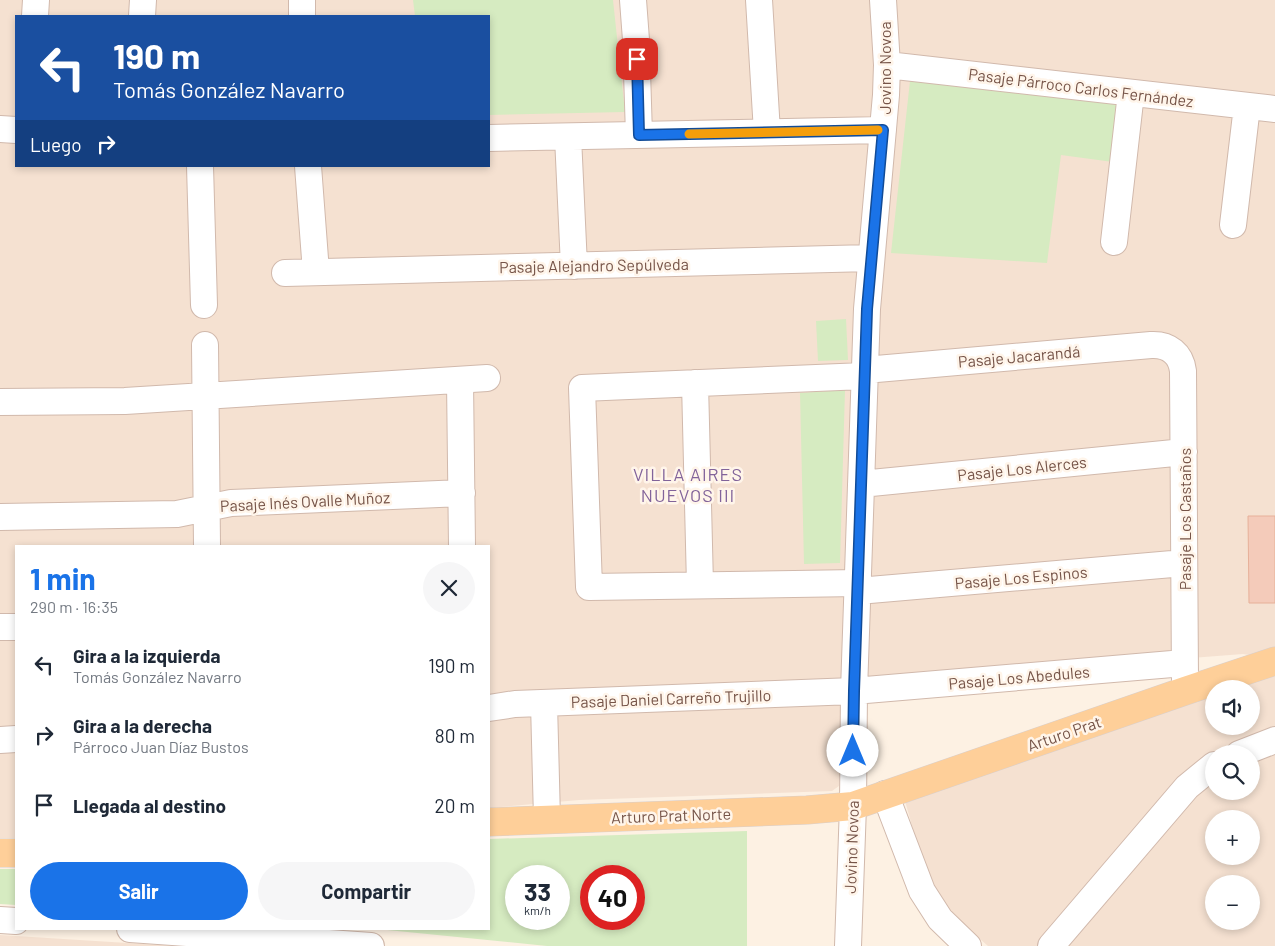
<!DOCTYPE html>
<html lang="es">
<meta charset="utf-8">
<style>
body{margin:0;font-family:Barlow,sans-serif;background:#f6f6f7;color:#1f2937;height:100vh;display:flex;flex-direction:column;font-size:19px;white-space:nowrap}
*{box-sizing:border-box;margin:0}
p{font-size:16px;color:#747a83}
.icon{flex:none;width:28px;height:28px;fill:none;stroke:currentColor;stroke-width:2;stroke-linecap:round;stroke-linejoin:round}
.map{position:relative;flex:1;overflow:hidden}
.sheet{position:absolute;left:15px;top:545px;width:475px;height:385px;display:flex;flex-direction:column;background:#fff;border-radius:0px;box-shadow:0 2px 8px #0003}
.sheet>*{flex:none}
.top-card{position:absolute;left:15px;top:15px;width:475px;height:152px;border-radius:0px;box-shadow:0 2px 8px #0003;background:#1a4fa0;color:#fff;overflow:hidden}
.controls{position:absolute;left:1205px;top:680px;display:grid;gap:10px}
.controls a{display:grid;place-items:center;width:55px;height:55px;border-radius:50%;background:#fff;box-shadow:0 2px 8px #0003;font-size:25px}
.speed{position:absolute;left:505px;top:865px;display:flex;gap:10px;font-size:25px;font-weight:700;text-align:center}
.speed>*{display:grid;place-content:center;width:65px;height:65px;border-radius:50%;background:#fff;box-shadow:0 2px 8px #0003;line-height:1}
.speed small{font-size:12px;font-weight:400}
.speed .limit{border:8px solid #d22;background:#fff;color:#111}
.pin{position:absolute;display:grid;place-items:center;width:42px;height:42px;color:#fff;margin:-21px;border-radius:10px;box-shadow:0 2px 8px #0006}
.me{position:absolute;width:55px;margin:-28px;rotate:0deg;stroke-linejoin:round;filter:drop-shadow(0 0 4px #0008)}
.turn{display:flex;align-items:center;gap:18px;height:105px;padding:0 15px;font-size:22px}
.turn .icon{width:65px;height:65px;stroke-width:2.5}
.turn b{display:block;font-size:35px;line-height:42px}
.then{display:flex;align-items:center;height:48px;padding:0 15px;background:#0003;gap:10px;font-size:19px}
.round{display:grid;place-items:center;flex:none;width:52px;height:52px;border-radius:26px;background:#f6f6f7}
.summary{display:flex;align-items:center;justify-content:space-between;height:85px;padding:0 15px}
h1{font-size:30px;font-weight:700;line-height:38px;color:#1a73e8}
.cta{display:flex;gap:10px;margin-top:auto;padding:10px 15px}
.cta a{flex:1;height:58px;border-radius:30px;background:#1a73e8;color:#fff;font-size:20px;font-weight:700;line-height:58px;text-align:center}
.cta a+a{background:#f6f6f7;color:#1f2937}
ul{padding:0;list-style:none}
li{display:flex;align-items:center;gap:15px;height:70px;padding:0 15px}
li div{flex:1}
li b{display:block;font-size:19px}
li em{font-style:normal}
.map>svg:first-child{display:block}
.residential{fill:#f5e1d1;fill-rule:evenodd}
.green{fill:#d6ebc1;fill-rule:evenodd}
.building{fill:#f4cbba;stroke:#e7b099}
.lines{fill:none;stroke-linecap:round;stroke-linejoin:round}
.minor-casing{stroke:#d1b9ac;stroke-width:28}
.major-casing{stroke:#d9cfcc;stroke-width:29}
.minor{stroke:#fff;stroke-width:26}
.major{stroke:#fecf99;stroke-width:28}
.route-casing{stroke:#114b97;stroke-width:12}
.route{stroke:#1a73e8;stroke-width:9}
.slow{stroke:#f59e0b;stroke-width:9}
.labels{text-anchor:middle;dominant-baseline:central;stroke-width:5;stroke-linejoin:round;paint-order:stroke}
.street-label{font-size:16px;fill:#765448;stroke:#fff5ea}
.neighbourhood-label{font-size:18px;letter-spacing:1px;fill:#82639a;stroke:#fff5ea}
</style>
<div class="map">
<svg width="1275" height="946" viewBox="0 0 1275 946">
<rect width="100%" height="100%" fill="#fdf1e3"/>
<path class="residential" d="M0,0H1275V659L1243,654L842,685L839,786L832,791L579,800L489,808V546H16V838H0ZM16,16H489V166H16Z
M1275,672V946H988L950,913L926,875L905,801L1214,694V726H1251V689H1227ZM1214,754H1251V791H1214ZM1214,819H1251V856H1214ZM1214,884H1251V921H1214Z
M0,935L175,946H0Z"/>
<path class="green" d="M413,0H613L625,112L489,115V16H415Z
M910,81L1121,103L1113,162L1061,155L1047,263L891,253Z
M846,319L848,360L818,361L816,321Z
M845,390L840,563L804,564L800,393Z
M747,831V946H547L377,929H489V839ZM516,876H559V919H516ZM591,876H634V919H591Z
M0,869H16V905L0,904Z"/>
<path class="building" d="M1248,516H1275V603H1249Z"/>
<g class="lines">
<defs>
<path id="minor" d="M302,0V16
M633,0L636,40L639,135
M759,0L767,132
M35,16L36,0
M142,16L143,0
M887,65L1275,109
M0,129L16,130
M568,137L574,266
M489,138L883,130
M200,166L204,305
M308,166L316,272
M1233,225L1247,106
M1114,242L1131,93
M285,273L871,258
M205,345L207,546
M865,370L1151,345C1169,344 1181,354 1183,371L1185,680
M460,381L462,546
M695,383L700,585
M0,402L125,401L487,378
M861,484L1184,452
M0,517L177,514L231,503L462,493
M858,583L589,587L582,388L864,376
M858,591L1184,563
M0,627H16
M544,703L547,819
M489,708L515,704L854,691L1184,663
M0,740L16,739
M1239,754L1275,740
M885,794L922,891L940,919L968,946
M0,920L16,921
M130,929L371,946
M848,946L853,806L854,691L867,309L886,95L887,65L883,0
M1051,946L1187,787L1214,765"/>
<path id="major" d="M489,822L807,810L853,806L1185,691L1275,661
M0,853H16"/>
</defs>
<use href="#minor" class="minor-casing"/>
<use href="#major" class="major-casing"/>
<use href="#minor" class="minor"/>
<use href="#major" class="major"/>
</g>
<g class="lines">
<defs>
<path id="route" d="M637,59L639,135L883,130L867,309L854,691L853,751"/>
</defs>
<use href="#route" class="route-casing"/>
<use href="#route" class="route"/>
<path class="slow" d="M689,134L878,130"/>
</g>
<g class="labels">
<g class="street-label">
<text transform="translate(884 68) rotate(-90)">Jovino Novoa</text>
<text transform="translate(1081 87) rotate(7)">Pasaje Párroco Carlos Fernández</text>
<text transform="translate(594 265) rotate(-1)">Pasaje Alejandro Sepúlveda</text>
<text transform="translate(1019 356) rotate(-5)">Pasaje Jacarandá</text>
<text transform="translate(1022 468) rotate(-6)">Pasaje Los Alerces</text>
<text transform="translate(305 501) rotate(-3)">Pasaje Inés Ovalle Muñoz</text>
<text transform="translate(1184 519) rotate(-90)">Pasaje Los Castaños</text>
<text transform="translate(1021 577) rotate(-5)">Pasaje Los Espinos</text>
<text transform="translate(1019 677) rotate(-5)">Pasaje Los Abedules</text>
<text transform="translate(671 698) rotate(-2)">Pasaje Daniel Carreño Trujillo</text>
<text transform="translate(1064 733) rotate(-19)">Arturo Prat</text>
<text transform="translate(671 815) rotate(-2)">Arturo Prat Norte</text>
<text transform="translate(851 847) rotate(-88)">Jovino Novoa</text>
</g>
<g class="neighbourhood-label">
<text x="688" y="474">VILLA AIRES<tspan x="688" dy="21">NUEVOS III</tspan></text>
</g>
</g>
</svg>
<div class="controls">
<a><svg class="icon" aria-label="sound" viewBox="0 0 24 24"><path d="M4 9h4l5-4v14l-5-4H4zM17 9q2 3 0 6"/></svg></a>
<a><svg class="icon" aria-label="search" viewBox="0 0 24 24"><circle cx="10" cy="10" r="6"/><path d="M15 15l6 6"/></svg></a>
<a>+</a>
<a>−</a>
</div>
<div class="speed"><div>33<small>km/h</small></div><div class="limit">40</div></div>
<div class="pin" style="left:637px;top:59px;background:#d93025"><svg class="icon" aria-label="arrive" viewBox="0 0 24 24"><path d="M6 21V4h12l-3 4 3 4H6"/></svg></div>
<svg class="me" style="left:853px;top:751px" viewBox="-20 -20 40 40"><circle r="19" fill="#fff"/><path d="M0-13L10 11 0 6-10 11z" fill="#1a73e8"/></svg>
<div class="top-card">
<div class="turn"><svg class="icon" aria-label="left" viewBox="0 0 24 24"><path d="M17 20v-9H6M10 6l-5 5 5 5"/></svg><div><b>190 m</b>Tomás González Navarro</div></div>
<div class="then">Luego<svg class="icon" aria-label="right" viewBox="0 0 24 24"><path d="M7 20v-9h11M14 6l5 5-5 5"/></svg></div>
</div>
<section class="sheet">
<div class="summary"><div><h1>1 min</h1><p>290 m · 16:35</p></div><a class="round"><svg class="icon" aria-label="close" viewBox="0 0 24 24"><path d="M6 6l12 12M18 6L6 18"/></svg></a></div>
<ul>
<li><svg class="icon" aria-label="left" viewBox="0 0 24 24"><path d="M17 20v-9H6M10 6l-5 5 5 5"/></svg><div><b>Gira a la izquierda</b><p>Tomás González Navarro</p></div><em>190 m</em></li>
<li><svg class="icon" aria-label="right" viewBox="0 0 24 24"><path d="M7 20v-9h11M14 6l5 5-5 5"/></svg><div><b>Gira a la derecha</b><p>Párroco Juan Díaz Bustos</p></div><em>80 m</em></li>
<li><svg class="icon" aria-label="arrive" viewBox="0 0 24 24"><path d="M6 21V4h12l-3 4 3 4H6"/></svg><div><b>Llegada al destino</b></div><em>20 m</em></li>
</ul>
<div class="cta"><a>Salir</a><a>Compartir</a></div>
</section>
</div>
